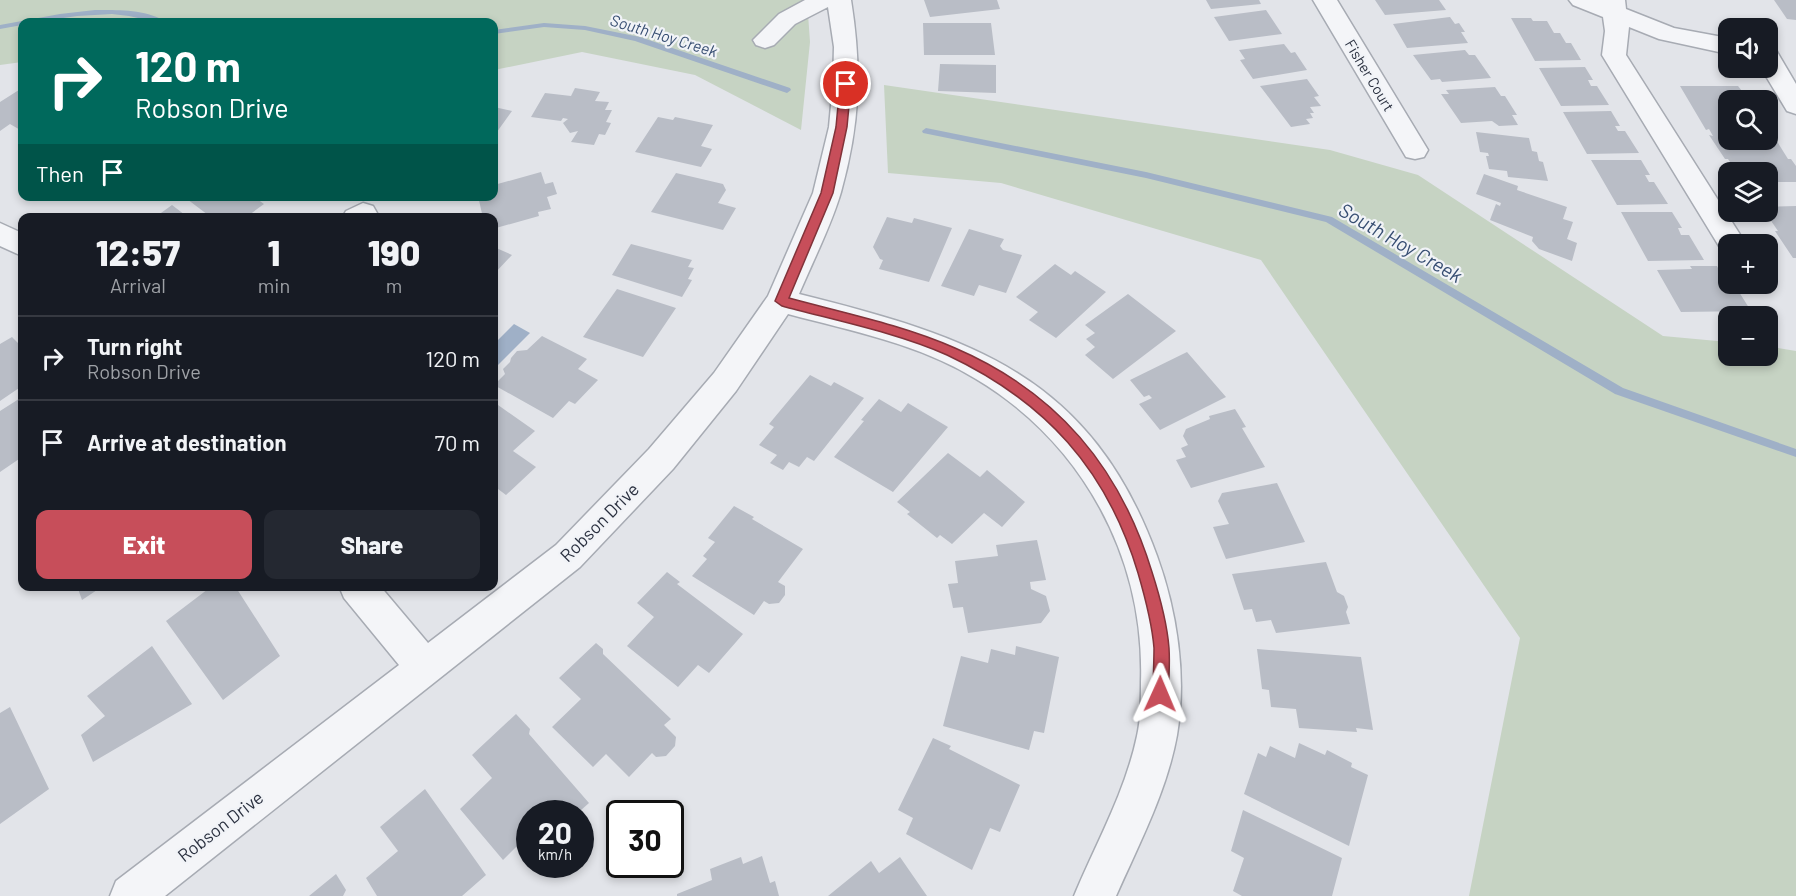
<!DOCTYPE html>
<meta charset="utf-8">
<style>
body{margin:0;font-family:Barlow,sans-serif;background:#242831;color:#f1f3f6;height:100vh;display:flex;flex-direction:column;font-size:22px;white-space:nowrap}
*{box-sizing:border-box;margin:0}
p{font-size:20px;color:#9ea1a6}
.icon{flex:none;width:33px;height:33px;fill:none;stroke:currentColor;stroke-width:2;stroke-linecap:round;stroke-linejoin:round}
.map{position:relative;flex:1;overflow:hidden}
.side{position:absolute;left:18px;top:213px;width:480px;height:378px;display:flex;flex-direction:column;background:#171b24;border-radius:12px;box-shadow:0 3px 9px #0003}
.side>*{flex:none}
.hud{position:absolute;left:18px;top:18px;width:480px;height:183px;border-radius:12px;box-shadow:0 3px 9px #0003;background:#00695c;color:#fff;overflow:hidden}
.fabs{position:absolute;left:1718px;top:18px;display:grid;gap:12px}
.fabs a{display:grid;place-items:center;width:60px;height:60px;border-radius:12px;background:#171b24;box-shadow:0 3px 9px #0003;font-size:30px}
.speed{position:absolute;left:516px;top:800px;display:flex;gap:12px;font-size:30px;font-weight:700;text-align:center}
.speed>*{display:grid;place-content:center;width:78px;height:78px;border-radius:50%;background:#171b24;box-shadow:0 3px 9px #0003;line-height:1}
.speed small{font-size:15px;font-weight:400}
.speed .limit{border:3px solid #111;border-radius:9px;background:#fff;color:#111}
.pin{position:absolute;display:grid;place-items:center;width:51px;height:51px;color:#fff;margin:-26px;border:3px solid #fff;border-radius:50%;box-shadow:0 2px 6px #0007}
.me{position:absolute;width:66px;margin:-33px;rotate:1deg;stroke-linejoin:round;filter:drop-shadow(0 0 4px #0008)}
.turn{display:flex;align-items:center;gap:21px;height:126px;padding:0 18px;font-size:27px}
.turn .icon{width:78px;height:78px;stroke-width:2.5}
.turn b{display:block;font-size:42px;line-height:51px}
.then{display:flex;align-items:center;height:57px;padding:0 18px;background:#0003;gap:12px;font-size:22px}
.eta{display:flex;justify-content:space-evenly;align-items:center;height:102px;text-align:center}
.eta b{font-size:36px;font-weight:800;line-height:42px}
.action{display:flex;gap:12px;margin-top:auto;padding:12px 18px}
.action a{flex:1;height:69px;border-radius:12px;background:#c74e5a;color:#fff;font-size:24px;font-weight:800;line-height:69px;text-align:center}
.action a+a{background:#242831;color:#f1f3f6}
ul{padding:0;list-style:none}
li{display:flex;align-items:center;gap:18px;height:84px;padding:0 18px;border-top:2px solid #363941}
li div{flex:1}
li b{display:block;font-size:22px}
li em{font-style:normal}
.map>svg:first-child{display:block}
.green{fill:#c6d3c3}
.water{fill:#9fb0c7}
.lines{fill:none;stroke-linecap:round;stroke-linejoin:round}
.stream{fill:#9fb0c7;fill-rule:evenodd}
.building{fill:#b9bdc6}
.minor-casing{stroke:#a7abb3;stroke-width:3}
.minor{fill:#f4f5f8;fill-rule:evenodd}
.route{fill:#c74e5a;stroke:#81333a;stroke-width:1.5}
.labels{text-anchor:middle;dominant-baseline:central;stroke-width:4.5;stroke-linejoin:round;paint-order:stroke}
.far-street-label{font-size:15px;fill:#2b3140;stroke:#f1f3f7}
.far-water-label{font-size:16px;font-style:italic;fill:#374e72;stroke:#f1f3f7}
.street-label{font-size:18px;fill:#2b3140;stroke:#f1f3f7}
.water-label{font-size:20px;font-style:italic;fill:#374e72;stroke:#f1f3f7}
</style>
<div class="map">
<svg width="1796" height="896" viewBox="0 0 1796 896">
<rect width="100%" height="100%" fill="#e2e4e9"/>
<path class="green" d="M0,0H807L810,42L801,130L695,75L582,52L494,70V22H22V62L0,65Z
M884,85L1330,150L1418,175L1663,336L1728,342V356H1767V346L1796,351V896H1469L1520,638L1261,260L1001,183L888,173Z"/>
<path class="water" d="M514,324L530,333L498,365L494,362V344Z"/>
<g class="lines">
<path class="stream" d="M95,10C117,10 147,9 166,22H156L129,16L112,14L77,16L36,22H22V25L0,29V25L60,14Z
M544,23L585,26L640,37L790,88L791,90L787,93L784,92L635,41L585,30L544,27L494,34V30Z
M926,128L1146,172L1332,217L1623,388L1796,449V457L1615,394L1326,222L1146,178L923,133L922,131Z"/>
</g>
<path class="building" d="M924,0H997L1000,9L930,17Z
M1206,0H1259L1261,4L1211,9Z
M1375,0H1439L1446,10L1385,15Z
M1774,0H1796V20L1787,19Z
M1266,10L1282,34L1229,41L1214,17Z
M1450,17L1455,24L1459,23L1465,32H1461L1468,43L1407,48L1393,24Z
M1511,18H1531L1533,21H1547L1554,33H1560L1566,43H1571L1581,60L1535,61Z
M923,23H991L995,55H924Z
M1284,44L1291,53L1295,52L1307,70L1253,79L1240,60L1245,59L1239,50Z
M1465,50L1469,55H1475L1491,78L1442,82L1440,79L1431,80L1413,55Z
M940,64L996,65V93L938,91Z
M1585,67L1593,80H1588L1591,86H1597L1609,105L1561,106L1539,68Z
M1307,79L1319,96L1314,97L1321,106L1310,107L1314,113H1310L1313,118L1306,119L1310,124L1291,127L1260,86Z
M1680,86H1738L1749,100H1728V140H1767V130H1770L1788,159H1791L1796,166V182H1767V172H1737L1728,159H1725L1709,135L1713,136L1709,129L1706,130Z
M1495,87L1501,96H1505L1517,115H1512L1518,125L1499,126L1492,121L1461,123L1441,94H1449L1446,90Z
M22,88V131L10,124L0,131V102Z
M575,88L600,92L595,101L609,102L605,110H612L606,122L611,123L605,135L599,134L594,145L571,142L578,131L570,133L563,123L568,119L563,118L561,121L531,117L545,93L571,96Z
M494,107L512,111L494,136Z
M1611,111L1620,126H1615L1618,131H1625L1639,153L1587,154L1563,112Z
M658,117L673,120L675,117L713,125L701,146L712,149L701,167L635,152Z
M1476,132L1529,138L1532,151L1537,152L1539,161L1543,162L1548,181L1508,177L1507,171L1489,169L1486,156H1489L1488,153L1480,152Z
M1591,160H1641L1650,175H1645L1649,182H1654L1668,204L1617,205Z
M541,172L545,184L553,182L557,194L547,197L551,209L538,212L539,216L496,228L493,217L483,218L478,196H494V185Z
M676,173L723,184L726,190L718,203L736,208L723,230L651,212Z
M1484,174L1518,186L1517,190L1567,207L1563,219L1573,222L1567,239L1577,243L1572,261L1539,249L1532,241L1533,237L1490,220L1496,204L1500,206L1501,203L1476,194Z
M183,196H253L264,204L245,218H212Z
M172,205L189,218H154Z
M1796,206V258H1793L1775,231H1778L1765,212L1767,207Z
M1621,212H1672L1682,228H1678L1681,235H1689L1704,260L1648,261Z
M887,217L912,223L914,218L952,228L929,282L879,269L883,260L880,259L873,247Z
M969,229L1004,239L1000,246L1003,250L1022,255L1006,293L979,285L974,296L941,286Z
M631,244L692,260L688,267L694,268L688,279L692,280L682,297L612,275Z
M494,247L512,255L494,274Z
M1055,264L1071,275L1075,271L1106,292L1056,338L1029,320L1038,312L1016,297Z
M1690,266H1717L1721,274H1728V284H1734L1751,311L1681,312L1657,270L1692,269Z
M617,289L676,308L643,357L583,337Z
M1128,294L1176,331L1113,379L1085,355L1095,347L1086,339L1095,333L1085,325Z
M542,336L587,359L578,369L598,380L575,404L569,401L553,418L494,385L505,374L503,369L510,362L511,358L517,351L527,350Z
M12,337L22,347V386L0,401V344Z
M1187,352L1226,397L1160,430L1139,404L1152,398L1149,395L1144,397L1130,380Z
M810,375L831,386L834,382L864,398L814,461L807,457L799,467L789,462L783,470L770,463L777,455L759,445L774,427L769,424Z
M22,397V457L0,472V411Z
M879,399L901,412L908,403L948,427L893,492L834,457L864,421L861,420Z
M498,405L535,431L513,451L536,467L506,495L494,486V409Z
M1235,409L1246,427L1242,428L1265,467L1191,488L1176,460L1186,457L1181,448L1188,445L1183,436L1186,429L1210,419L1209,416Z
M948,453L980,477L987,470L1025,502L1002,527L984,513L952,544L940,535L937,538L907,514L910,512L897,502Z
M1277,483L1305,542L1226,559L1213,527L1229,524L1218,501L1222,493Z
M734,506L754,517L752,519L803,549L778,582L785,586V595L779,603L769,604L764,601L754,615L692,576L707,559L703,556L715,542L708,538Z
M1037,540L1046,580L1030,582L1031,589L1046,596L1050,611L1041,623L968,633L963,607L953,608L948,584L958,583L955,561L998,556L996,545Z
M1326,562L1337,592L1344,596L1348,607L1346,612L1350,624L1276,633L1271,620L1256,622L1252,609L1244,610L1232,574Z
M667,572L680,582L677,584L743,634L709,673L698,665L678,687L627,646L654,617L637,603Z
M77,586H103L82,600Z
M212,586H235L280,656L223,700L166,621Z
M596,643L603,649V654L671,719L664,725L676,737L675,746L666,756L656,757L652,753L629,777L606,754L593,767L552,727L581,699L559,678Z
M152,646L192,704L93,762L81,735L105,716L87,696Z
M1016,646L1059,657L1044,733L1034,731L1029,750L943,726L961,656L988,663L991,649L1015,655Z
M1257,649L1361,657L1373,730L1356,728L1357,732L1299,728L1296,709L1271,707L1269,690L1262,689Z
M10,707L49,789L0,824V713Z
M516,714L530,729L529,734L589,803L580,811L590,823L589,833L580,841V813H530V859L517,846L503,860L460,809L492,778L472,755Z
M933,738L951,746L949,749L1020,785L1000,832L990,828L972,870L906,834L913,818L898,810Z
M1299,743L1325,755L1327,750L1352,763L1351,767L1368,775L1349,846L1244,794L1258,753L1266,757L1270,746L1295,758Z
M425,789L486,875L462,896H377L366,878L398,851L380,827Z
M1243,810L1342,858L1332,896H1242L1233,891L1244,858L1231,851Z
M762,856L770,883L775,881L779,896H677V894L712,880L710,869L741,857L743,864Z
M900,857L927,896H828L871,861L879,873Z
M336,874L346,890L343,896H309Z"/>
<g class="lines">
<defs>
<path id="minor" d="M805,0H851C862,69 860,124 841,192C831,226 813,261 799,294C971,337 1091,375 1157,556C1177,611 1187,676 1177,735C1167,791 1139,844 1116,896H1074C1096,843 1125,793 1137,736C1141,719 1141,699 1141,682C1145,558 1083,443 976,379C919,344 852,331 788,314L736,391L673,469L580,567L165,896H110L116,881L399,665L344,598L339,586H380L428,643L556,545L649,449L714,373L768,296L813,193L829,127L833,84L834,47L828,7L795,24L774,45L765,48L756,45L753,40L779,14Z
M1313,0H1337L1428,150L1424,157L1415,159L1406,157Z
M1569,0H1625L1626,9L1674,28L1728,38V54L1659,39L1629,27L1626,55L1746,244H1728V253L1722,251L1602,55L1605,31L1603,17L1573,5Z
M1767,48L1776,50L1796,84V114L1787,111L1761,68H1767Z
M363,203L373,206L377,213L374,218H342L346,211Z
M0,223L22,233V256L0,246Z"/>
</defs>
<use href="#minor" class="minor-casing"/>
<use href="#minor" class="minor"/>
</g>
<path class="route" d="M846,81L851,84L847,127L833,193L789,298C844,313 903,325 955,348C1057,392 1120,467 1152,572C1160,597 1167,622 1169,648C1170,663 1169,679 1168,694L1166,699L1160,701L1155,699L1153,694C1153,679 1154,663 1154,648C1152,623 1145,597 1138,573C1107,469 1045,401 947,355C898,333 834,320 782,306L775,301L821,193L836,127L840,84Z"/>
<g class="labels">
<g class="far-street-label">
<text transform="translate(1370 75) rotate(59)">Fisher Court</text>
</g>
<g class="far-water-label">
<text transform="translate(664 35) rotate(17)">South Hoy Creek</text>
</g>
<g class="street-label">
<text transform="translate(599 522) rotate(-45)">Robson Drive</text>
<text transform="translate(220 826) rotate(-38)">Robson Drive</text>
</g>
<g class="water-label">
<text transform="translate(1401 242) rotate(30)">South Hoy Creek</text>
</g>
</g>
</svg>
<div class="fabs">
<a><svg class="icon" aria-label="sound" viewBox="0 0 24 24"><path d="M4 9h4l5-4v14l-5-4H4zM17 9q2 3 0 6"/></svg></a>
<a><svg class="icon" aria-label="search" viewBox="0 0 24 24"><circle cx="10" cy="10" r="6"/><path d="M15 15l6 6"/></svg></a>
<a><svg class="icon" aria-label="layers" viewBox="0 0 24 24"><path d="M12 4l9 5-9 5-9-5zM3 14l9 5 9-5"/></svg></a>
<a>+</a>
<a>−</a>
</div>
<div class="speed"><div>20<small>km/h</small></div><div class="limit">30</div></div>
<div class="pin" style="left:846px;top:84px;background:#d93025"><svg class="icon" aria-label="arrive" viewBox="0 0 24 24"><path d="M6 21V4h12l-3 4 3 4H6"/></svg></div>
<svg class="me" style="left:1160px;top:694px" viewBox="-20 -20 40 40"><path d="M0-17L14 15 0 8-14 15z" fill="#c74e5a" stroke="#fff" stroke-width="4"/></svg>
<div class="hud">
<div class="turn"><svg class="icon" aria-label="right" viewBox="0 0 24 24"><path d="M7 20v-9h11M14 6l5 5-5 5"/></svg><div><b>120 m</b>Robson Drive</div></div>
<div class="then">Then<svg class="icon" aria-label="arrive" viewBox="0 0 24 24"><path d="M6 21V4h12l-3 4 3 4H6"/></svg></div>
</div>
<section class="side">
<div class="eta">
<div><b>12:57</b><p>Arrival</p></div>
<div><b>1</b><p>min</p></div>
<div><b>190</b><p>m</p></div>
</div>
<ul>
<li><svg class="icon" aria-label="right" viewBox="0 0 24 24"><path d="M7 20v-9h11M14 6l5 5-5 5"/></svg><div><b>Turn right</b><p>Robson Drive</p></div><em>120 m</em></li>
<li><svg class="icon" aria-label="arrive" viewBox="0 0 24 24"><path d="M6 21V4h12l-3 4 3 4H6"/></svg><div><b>Arrive at destination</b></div><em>70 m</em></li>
</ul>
<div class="action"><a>Exit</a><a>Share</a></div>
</section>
</div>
